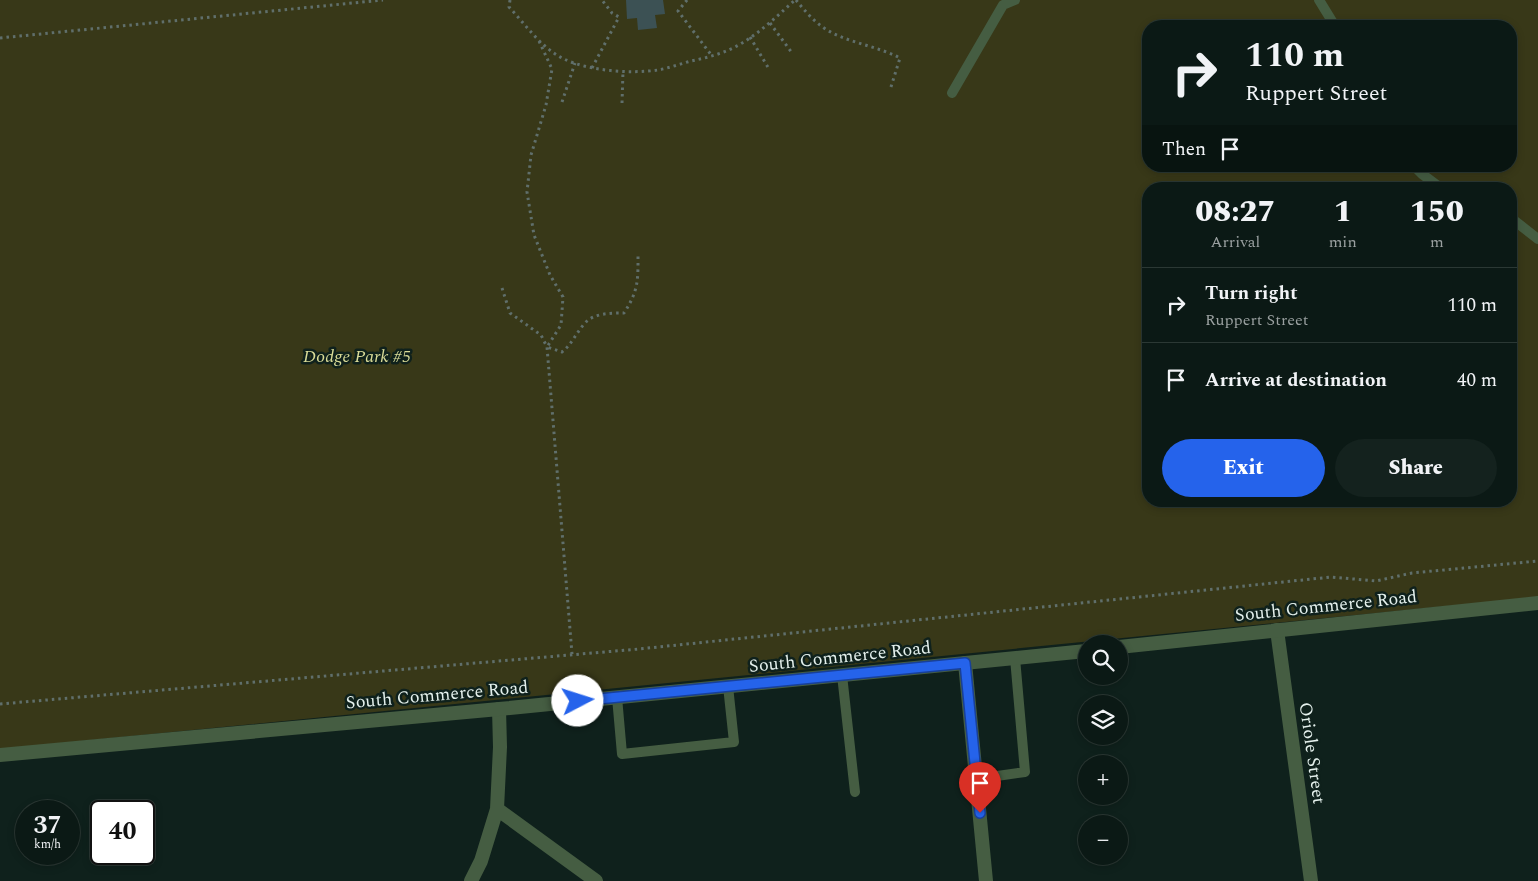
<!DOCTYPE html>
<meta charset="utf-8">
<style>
body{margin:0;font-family:Spectral,serif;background:#14221e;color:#f1f3f6;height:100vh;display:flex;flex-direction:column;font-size:19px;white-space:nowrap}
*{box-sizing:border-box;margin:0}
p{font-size:16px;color:#9aa0a0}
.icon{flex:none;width:28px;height:28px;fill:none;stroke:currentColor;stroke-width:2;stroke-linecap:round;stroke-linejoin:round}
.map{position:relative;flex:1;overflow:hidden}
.sheet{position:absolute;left:1142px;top:182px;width:375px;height:325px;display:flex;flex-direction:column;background:#0b1915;border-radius:20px;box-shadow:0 2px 8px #0003,0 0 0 1px #2b3834}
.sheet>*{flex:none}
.hud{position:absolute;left:1142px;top:20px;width:375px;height:152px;border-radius:20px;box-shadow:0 2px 8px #0003,0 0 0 1px #2b3834;background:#0b1915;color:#f1f3f6;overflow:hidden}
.tools{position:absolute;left:1078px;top:635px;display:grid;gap:10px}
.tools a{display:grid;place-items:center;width:50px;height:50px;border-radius:50%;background:#0b1915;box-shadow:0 2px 8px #0003,0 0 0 1px #2b3834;font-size:25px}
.speed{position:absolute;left:15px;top:800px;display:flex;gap:10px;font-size:25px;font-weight:700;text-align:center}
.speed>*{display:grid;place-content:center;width:65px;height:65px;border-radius:50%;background:#0b1915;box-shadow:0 2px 8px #0003,0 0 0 1px #2b3834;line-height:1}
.speed small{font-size:12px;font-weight:400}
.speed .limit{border:2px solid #111;border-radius:8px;background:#fff;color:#111}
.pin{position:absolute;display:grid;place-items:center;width:42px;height:42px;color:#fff;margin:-51px -21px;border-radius:50% 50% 50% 0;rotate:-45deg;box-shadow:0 0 5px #0007}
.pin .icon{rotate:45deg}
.me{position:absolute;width:55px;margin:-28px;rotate:85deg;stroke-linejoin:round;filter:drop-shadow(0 0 4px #0008)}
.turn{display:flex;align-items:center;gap:18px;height:105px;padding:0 20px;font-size:22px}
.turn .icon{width:65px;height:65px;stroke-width:2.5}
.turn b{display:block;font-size:35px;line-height:42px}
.then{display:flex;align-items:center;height:48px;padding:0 20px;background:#0003;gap:10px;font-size:19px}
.eta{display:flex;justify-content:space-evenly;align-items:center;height:85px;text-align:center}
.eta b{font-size:30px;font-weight:800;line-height:35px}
.cta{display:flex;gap:10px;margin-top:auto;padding:10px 20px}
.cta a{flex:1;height:58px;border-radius:30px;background:#2563eb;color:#fff;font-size:20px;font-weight:800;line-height:58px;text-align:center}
.cta a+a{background:#14221e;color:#f1f3f6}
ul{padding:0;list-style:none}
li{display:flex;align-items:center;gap:15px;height:75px;padding:0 20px;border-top:1px solid #2b3834}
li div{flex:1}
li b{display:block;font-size:19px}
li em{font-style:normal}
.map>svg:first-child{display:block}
.green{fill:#383818;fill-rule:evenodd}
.building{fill:#3c5154}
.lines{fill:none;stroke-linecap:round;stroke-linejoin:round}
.path{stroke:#606f6b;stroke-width:3;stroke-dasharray:2.5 4;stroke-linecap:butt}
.service{stroke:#455d42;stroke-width:10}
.minor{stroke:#455d42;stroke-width:14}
.tertiary{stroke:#455d42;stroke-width:14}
.route-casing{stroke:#184099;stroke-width:12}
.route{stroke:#2563eb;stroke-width:9}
.labels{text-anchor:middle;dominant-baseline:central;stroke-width:5;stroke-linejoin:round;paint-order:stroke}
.park-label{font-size:18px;font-style:italic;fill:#d9db97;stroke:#0f211c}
.street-label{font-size:18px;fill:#e4f0ec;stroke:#0f211c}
</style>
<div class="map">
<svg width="1538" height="881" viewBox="0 0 1538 881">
<rect width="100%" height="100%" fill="#0f211c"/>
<path class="green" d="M0,0H1538V597L0,749ZM1149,26H1511V166H1149ZM1149,189H1511V501H1149Z"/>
<path class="building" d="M626,0H663L665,14L655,15L657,28L638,30L637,18L627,19Z"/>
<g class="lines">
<path class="path" d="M510,0L509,7C526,25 541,48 564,59C589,71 631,74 658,70C669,68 680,64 691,61C706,58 721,54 735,47C758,35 776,17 795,0
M687,0L678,11L712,56
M796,0C805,11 814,22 827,30C849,43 877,46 900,58L890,90
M770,23L792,53
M750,37L769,69
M0,38L383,0
M539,41L552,69L546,105L531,155L527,192L534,235L550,275L563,297L561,325L547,347L562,352C572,344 576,333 585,323C594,313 611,313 624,313C639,290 638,279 638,253
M592,68L619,17L612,13L602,0
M562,102L575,63
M622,103L623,71
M502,288L510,313L541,335L547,347L572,654
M0,704L639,649L1331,577L1376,581L1412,573L1538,561"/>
<path class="service" d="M1319,0L1335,26
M952,93L1003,5L1015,0
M1414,166L1422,174L1442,189
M1511,218L1538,239
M842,675L855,792
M617,697L622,754L734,742L728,686
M976,779L1025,772L1015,658"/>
<path class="minor" d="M1277,630L1311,881
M965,663L986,881
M497,809L596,881
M471,881L481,861L497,809L500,747L499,709"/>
<path class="tertiary" d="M1119,647L1538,603
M0,755L499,709L1086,651"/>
</g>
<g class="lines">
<defs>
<path id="route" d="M578,701L965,663L980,813"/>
</defs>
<use href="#route" class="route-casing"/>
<use href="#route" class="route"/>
</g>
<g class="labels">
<g class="park-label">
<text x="357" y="356">Dodge Park #5</text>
</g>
<g class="street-label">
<text transform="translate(1326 606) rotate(-6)">South Commerce Road</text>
<text transform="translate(840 657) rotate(-6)">South Commerce Road</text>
<text transform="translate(437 695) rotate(-5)">South Commerce Road</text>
<text transform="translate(1312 753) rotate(82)">Oriole Street</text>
</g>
</g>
</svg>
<div class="tools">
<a><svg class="icon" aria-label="search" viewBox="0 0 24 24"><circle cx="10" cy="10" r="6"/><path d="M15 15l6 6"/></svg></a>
<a><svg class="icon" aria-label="layers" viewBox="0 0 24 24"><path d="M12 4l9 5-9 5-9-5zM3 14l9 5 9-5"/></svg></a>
<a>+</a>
<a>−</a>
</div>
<div class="speed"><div>37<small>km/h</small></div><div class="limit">40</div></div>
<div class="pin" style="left:980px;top:813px;background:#d93025"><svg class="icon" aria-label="arrive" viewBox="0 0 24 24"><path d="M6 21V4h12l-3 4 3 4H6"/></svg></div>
<svg class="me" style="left:578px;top:701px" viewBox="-20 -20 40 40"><circle r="19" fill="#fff"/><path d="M0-13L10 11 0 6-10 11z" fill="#2563eb"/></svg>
<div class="hud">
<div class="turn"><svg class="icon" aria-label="right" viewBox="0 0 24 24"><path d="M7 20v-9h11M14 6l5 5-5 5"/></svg><div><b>110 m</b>Ruppert Street</div></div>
<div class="then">Then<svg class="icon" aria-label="arrive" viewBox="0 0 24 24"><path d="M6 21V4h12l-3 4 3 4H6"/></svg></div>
</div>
<section class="sheet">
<div class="eta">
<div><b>08:27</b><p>Arrival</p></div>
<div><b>1</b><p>min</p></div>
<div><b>150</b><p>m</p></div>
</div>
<ul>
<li><svg class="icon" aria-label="right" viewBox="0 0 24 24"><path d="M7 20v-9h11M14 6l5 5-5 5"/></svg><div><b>Turn right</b><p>Ruppert Street</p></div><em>110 m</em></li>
<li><svg class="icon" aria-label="arrive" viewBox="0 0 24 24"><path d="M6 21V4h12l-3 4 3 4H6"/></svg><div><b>Arrive at destination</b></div><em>40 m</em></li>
</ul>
<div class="cta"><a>Exit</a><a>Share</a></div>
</section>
</div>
